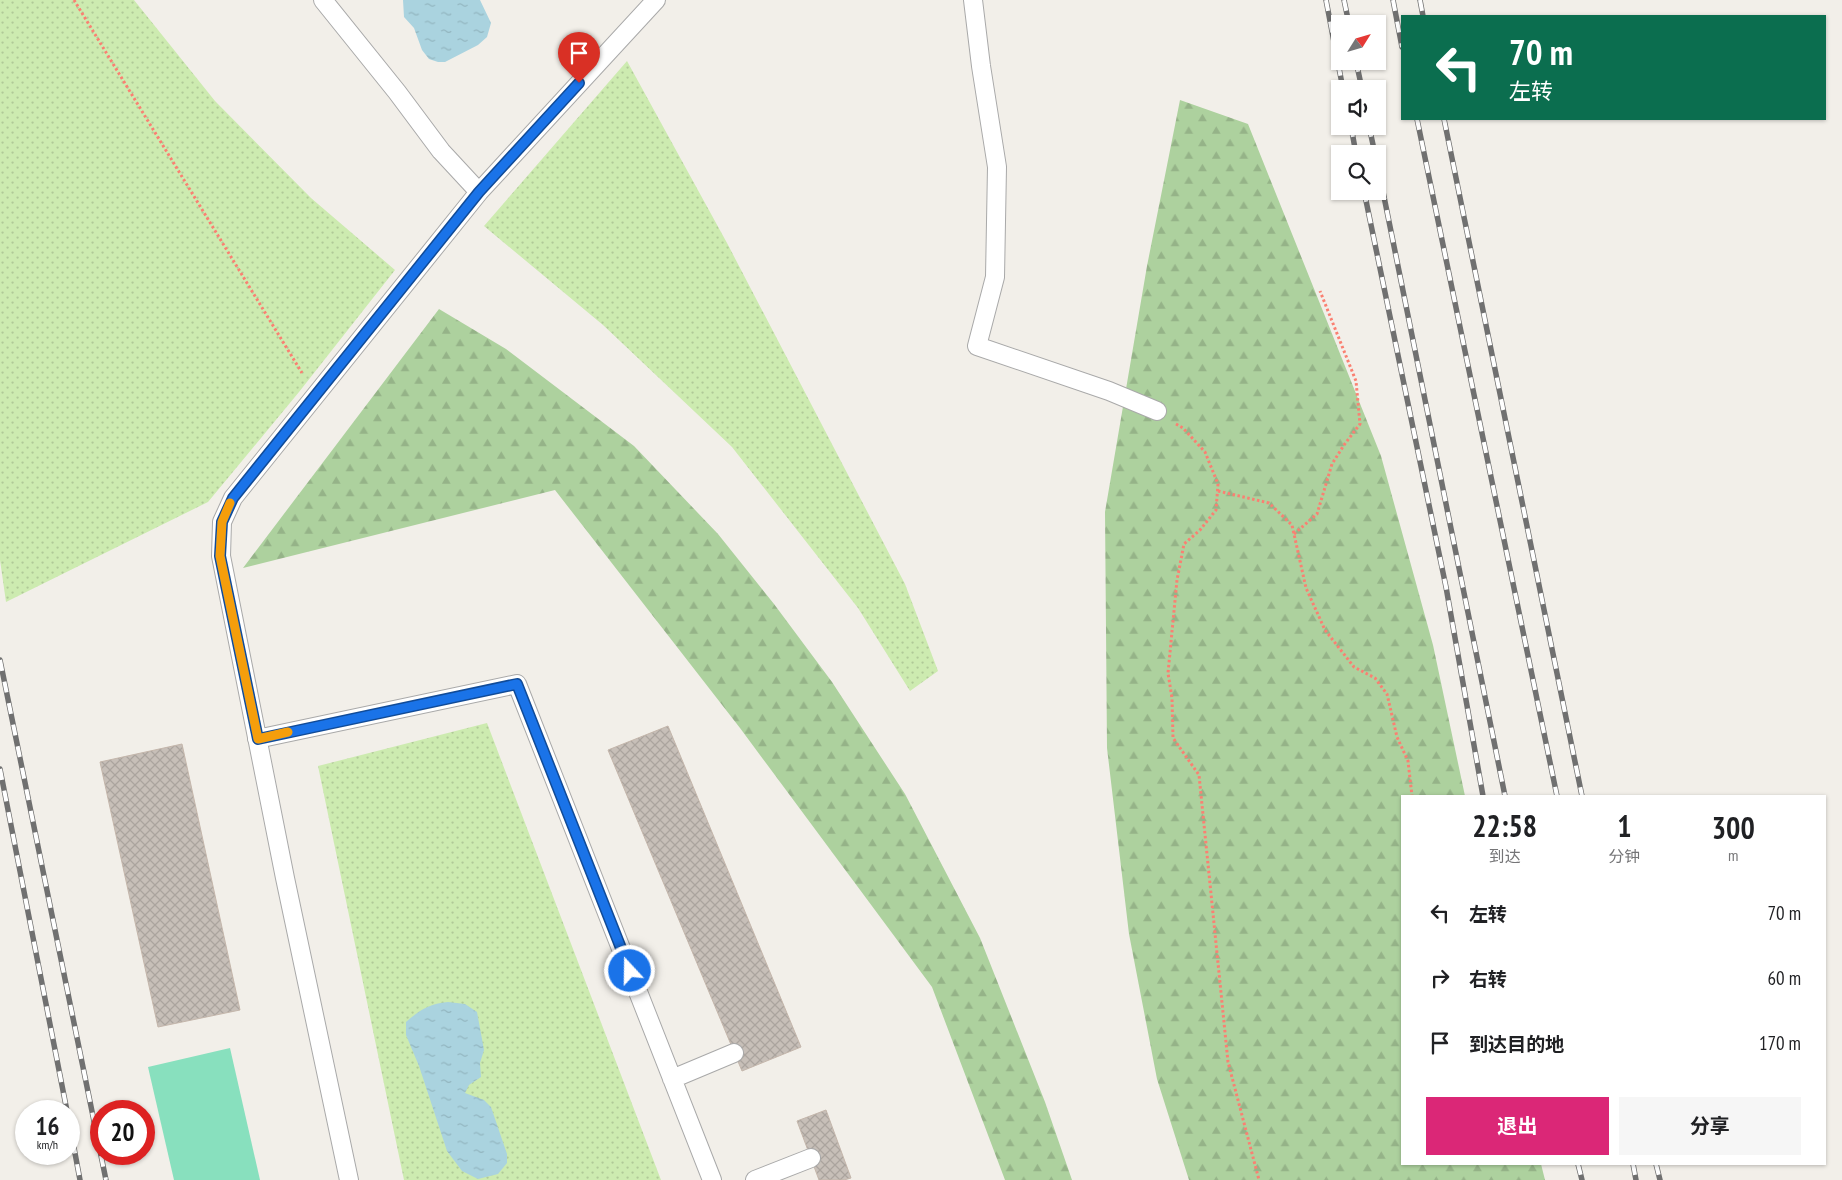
<!DOCTYPE html>
<html lang="zh">
<meta charset="utf-8">
<style>
body{margin:0;font-family:"PT Sans Narrow","Noto Sans SC",sans-serif;background:#f6f6f6;color:#202124;height:100vh;display:flex;flex-direction:column;font-size:19px;white-space:nowrap}
*{box-sizing:border-box;margin:0}
p{font-size:16px;color:#757577}
.icon{flex:none;width:28px;height:28px;fill:none;stroke:currentColor;stroke-width:2;stroke-linecap:round;stroke-linejoin:round}
.map{position:relative;flex:1;overflow:hidden}
.details{position:absolute;left:1401px;top:795px;width:425px;height:370px;display:flex;flex-direction:column;background:#fff;border-radius:0px;box-shadow:0 1px 4px #0004}
.details>*{flex:none}
.top-card{position:absolute;left:1401px;top:15px;width:425px;height:105px;border-radius:0px;box-shadow:0 1px 4px #0004;background:#0b6e4f;color:#fff;overflow:hidden}
.needle{width:32px;rotate:53deg}
.buttons{position:absolute;left:1331px;top:15px;display:grid;gap:10px}
.buttons a{display:grid;place-items:center;width:55px;height:55px;border-radius:0px;background:#fff;box-shadow:0 1px 4px #0004;font-size:25px}
.speed{position:absolute;left:15px;top:1100px;display:flex;gap:10px;font-size:25px;font-weight:700;text-align:center}
.speed>*{display:grid;place-content:center;width:65px;height:65px;border-radius:50%;background:#fff;box-shadow:0 1px 4px #0004;line-height:1}
.speed small{font-size:12px;font-weight:400}
.speed .limit{border:8px solid #d22;background:#fff;color:#111}
.pin{position:absolute;display:grid;place-items:center;width:42px;height:42px;color:#fff;margin:-51px -21px;border-radius:50% 50% 50% 0;rotate:-45deg;box-shadow:0 0 5px #0007}
.pin .icon{rotate:45deg}
.me{position:absolute;width:55px;margin:-28px;rotate:339deg;stroke-linejoin:round;filter:drop-shadow(0 0 4px #0008)}
.turn{display:flex;align-items:center;gap:18px;height:105px;padding:0 25px;font-size:22px}
.turn .icon{width:65px;height:65px;stroke-width:2.5}
.turn b{display:block;font-size:35px;line-height:42px}
.eta{display:flex;justify-content:space-evenly;align-items:center;height:85px;text-align:center}
.eta b{font-size:30px;font-weight:700;line-height:35px}
.button{display:flex;gap:10px;margin-top:auto;padding:10px 25px}
.button a{flex:1;height:58px;border-radius:0px;background:#db2777;color:#fff;font-size:20px;font-weight:700;line-height:58px;text-align:center}
.button a+a{background:#f6f6f6;color:#202124}
ul{padding:0;list-style:none}
li{display:flex;align-items:center;gap:15px;height:65px;padding:0 25px}
li div{flex:1}
li b{display:block;font-size:19px}
li em{font-style:normal}
.map>svg:first-child{display:block}
.grass{fill:url(#grass-dots)}
.forest{fill:url(#forest-firs)}
.pitch{fill:#88e0be}
.water{fill:url(#water-ripples)}
.building{fill:url(#building-cross-hatch);stroke:#c4b6ab}
.lines{fill:none;stroke-linecap:round;stroke-linejoin:round}
.service-casing{stroke:#a9a9a9;stroke-width:20}
.path{stroke:#fa8072;stroke-width:3;stroke-dasharray:2.5 2.5;stroke-linecap:butt}
.service{stroke:#fff;stroke-width:18}
.rail-casing{stroke:#707070;stroke-width:5.5}
.rail{stroke:#fff;stroke-width:4;stroke-dasharray:11;stroke-linecap:butt}
.route-casing{stroke:#114b97;stroke-width:12}
.route{stroke:#1a73e8;stroke-width:9}
.slow{stroke:#f59e0b;stroke-width:9}
</style>
<div class="map">
<svg width="1842" height="1180" viewBox="0 0 1842 1180">
<defs>
<pattern id="grass-dots" width="8" height="8" patternUnits="userSpaceOnUse" patternTransform="scale(1.25)"><rect width="8" height="8" fill="#cdebb0"/><path d="M2 2h.1M6 6h.1" fill="none" stroke="#b0c997" stroke-width="1.8" stroke-linecap="round"/></pattern>
<pattern id="forest-firs" width="22" height="20" patternUnits="userSpaceOnUse" patternTransform="scale(1.25)"><rect width="22" height="20" fill="#add19e"/><path d="M5 1l3.5 6h-7zM16 11l3.5 6h-7z" fill="#95b388"/></pattern>
<pattern id="water-ripples" width="26" height="14" patternUnits="userSpaceOnUse" patternTransform="scale(1.25)"><rect width="26" height="14" fill="#aad3df"/><path d="M2 4q2-2 4 0t4 0M15 11q2-2 4 0t4 0" fill="none" stroke="#92b5bf"/></pattern>
<pattern id="building-cross-hatch" width="8" height="8" patternUnits="userSpaceOnUse" patternTransform="scale(1.25)"><rect width="8" height="8" fill="#c7bfb8"/><path d="M0 0l8 8M0 8l8-8" fill="none" stroke="#aba49e"/></pattern>
</defs>
<rect width="100%" height="100%" fill="#f2efe9"/>
<path class="grass" d="M0,0H134L215,101L311,198L395,270L299,392L208,502L6,602L0,560Z
M627,61L727,243L905,584L938,671L910,691L858,608L732,447L603,325L484,226Z
M487,723L661,1180H404L318,766Z"/>
<path class="forest" d="M1180,100L1248,124L1381,456L1433,645L1465,796H1402V1164H1541L1545,1180H1189L1157,1079L1129,934L1107,748L1105,512L1147,266Z
M439,309L506,349L634,446L718,534L774,604L832,682L905,794L980,938L1045,1102L1072,1180H1005L932,987L740,728L555,490L243,568Z"/>
<path class="pitch" d="M230,1048L260,1180H174L148,1067Z"/>
<path class="water" d="M403,0H480L491,23L487,37L478,45L445,62H438L429,59L422,50L414,28L404,17Z
M448,1002L465,1004L477,1012L484,1050L480,1063L481,1077L469,1085L465,1093L484,1100L491,1107L507,1154V1163L498,1174L478,1179L462,1171L447,1151L419,1066L406,1035V1022C421,1009 429,1004 448,1002Z"/>
<path class="building" d="M668,726L801,1047L742,1071L608,750Z
M182,744L240,1010L158,1027L100,762Z
M826,1110L851,1178L844,1180H819L797,1121Z"/>
<g class="lines">
<defs>
<path id="service" d="M323,0L397,92L441,151L479,192
M973,0L981,66L997,167L995,277L977,346L1109,391L1157,411
M257,739L517,684L712,1180
M672,1079L734,1053
M349,1180L285,878L221,556L222,522L233,498L479,192L656,0
M755,1180L811,1158"/>
</defs>
<use href="#service" class="service-casing"/>
<path class="path" d="M74,0L302,373
M1176,424L1183,428L1205,452L1218,484L1216,510L1200,530L1184,544L1177,580L1168,673L1172,698L1173,738L1199,775L1228,1062L1259,1180
M1218,491L1269,503L1292,525L1306,588L1325,630L1354,667L1375,678L1387,694L1397,737L1408,761L1412,796
M1294,534L1317,514L1332,464L1344,445L1360,424L1356,381L1320,291"/>
<use href="#service" class="service"/>
<defs>
<path id="rail" d="M1326,0L1343,89
M1344,0L1349,24
M1393,0L1402,47
M1420,0L1423,16
M1356,61L1362,89
M1417,119L1557,796
M1444,119L1582,796
M1351,126L1356,154
M1369,126L1375,154
M1378,167L1505,796
M1364,191L1446,587L1483,796
M0,660L106,1180
M0,769L67,1111
M69,1121L80,1180
M1578,1164L1582,1180
M1633,1164L1636,1180
M1656,1164L1660,1180"/>
</defs>
<use href="#rail" class="rail-casing"/>
<use href="#rail" class="rail"/>
</g>
<g class="lines">
<defs>
<path id="route" d="M579,83L479,192L233,498L222,522L220,556L258,739L517,684L630,971"/>
</defs>
<use href="#route" class="route-casing"/>
<use href="#route" class="route"/>
<path class="slow" d="M230,503L222,522L220,556L258,739L288,732"/>
</g>
</svg>
<div class="buttons">
<a><svg class="needle" viewBox="-14 -14 28 28"><path d="M0-13l5 13h-10z" fill="#e53935"/><path d="M0 13l5-13h-10z" fill="#757577"/></svg></a>
<a><svg class="icon" aria-label="sound" viewBox="0 0 24 24"><path d="M4 9h4l5-4v14l-5-4H4zM17 9q2 3 0 6"/></svg></a>
<a><svg class="icon" aria-label="search" viewBox="0 0 24 24"><circle cx="10" cy="10" r="6"/><path d="M15 15l6 6"/></svg></a>
</div>
<div class="speed"><div>16<small>km/h</small></div><div class="limit">20</div></div>
<div class="pin" style="left:579px;top:83px;background:#d93025"><svg class="icon" aria-label="arrive" viewBox="0 0 24 24"><path d="M6 21V4h12l-3 4 3 4H6"/></svg></div>
<svg class="me" style="left:630px;top:971px" viewBox="-20 -20 40 40"><circle r="17" fill="#1a73e8" stroke="#fff" stroke-width="3"/><path d="M0-11L8 9 0 5-8 9z" fill="#fff"/></svg>
<div class="top-card">
<div class="turn"><svg class="icon" aria-label="left" viewBox="0 0 24 24"><path d="M17 20v-9H6M10 6l-5 5 5 5"/></svg><div><b>70 m</b>左转</div></div>
</div>
<section class="details">
<div class="eta">
<div><b>22:58</b><p>到达</p></div>
<div><b>1</b><p>分钟</p></div>
<div><b>300</b><p>m</p></div>
</div>
<ul>
<li><svg class="icon" aria-label="left" viewBox="0 0 24 24"><path d="M17 20v-9H6M10 6l-5 5 5 5"/></svg><div><b>左转</b></div><em>70 m</em></li>
<li><svg class="icon" aria-label="right" viewBox="0 0 24 24"><path d="M7 20v-9h11M14 6l5 5-5 5"/></svg><div><b>右转</b></div><em>60 m</em></li>
<li><svg class="icon" aria-label="arrive" viewBox="0 0 24 24"><path d="M6 21V4h12l-3 4 3 4H6"/></svg><div><b>到达目的地</b></div><em>170 m</em></li>
</ul>
<div class="button"><a>退出</a><a>分享</a></div>
</section>
</div>
